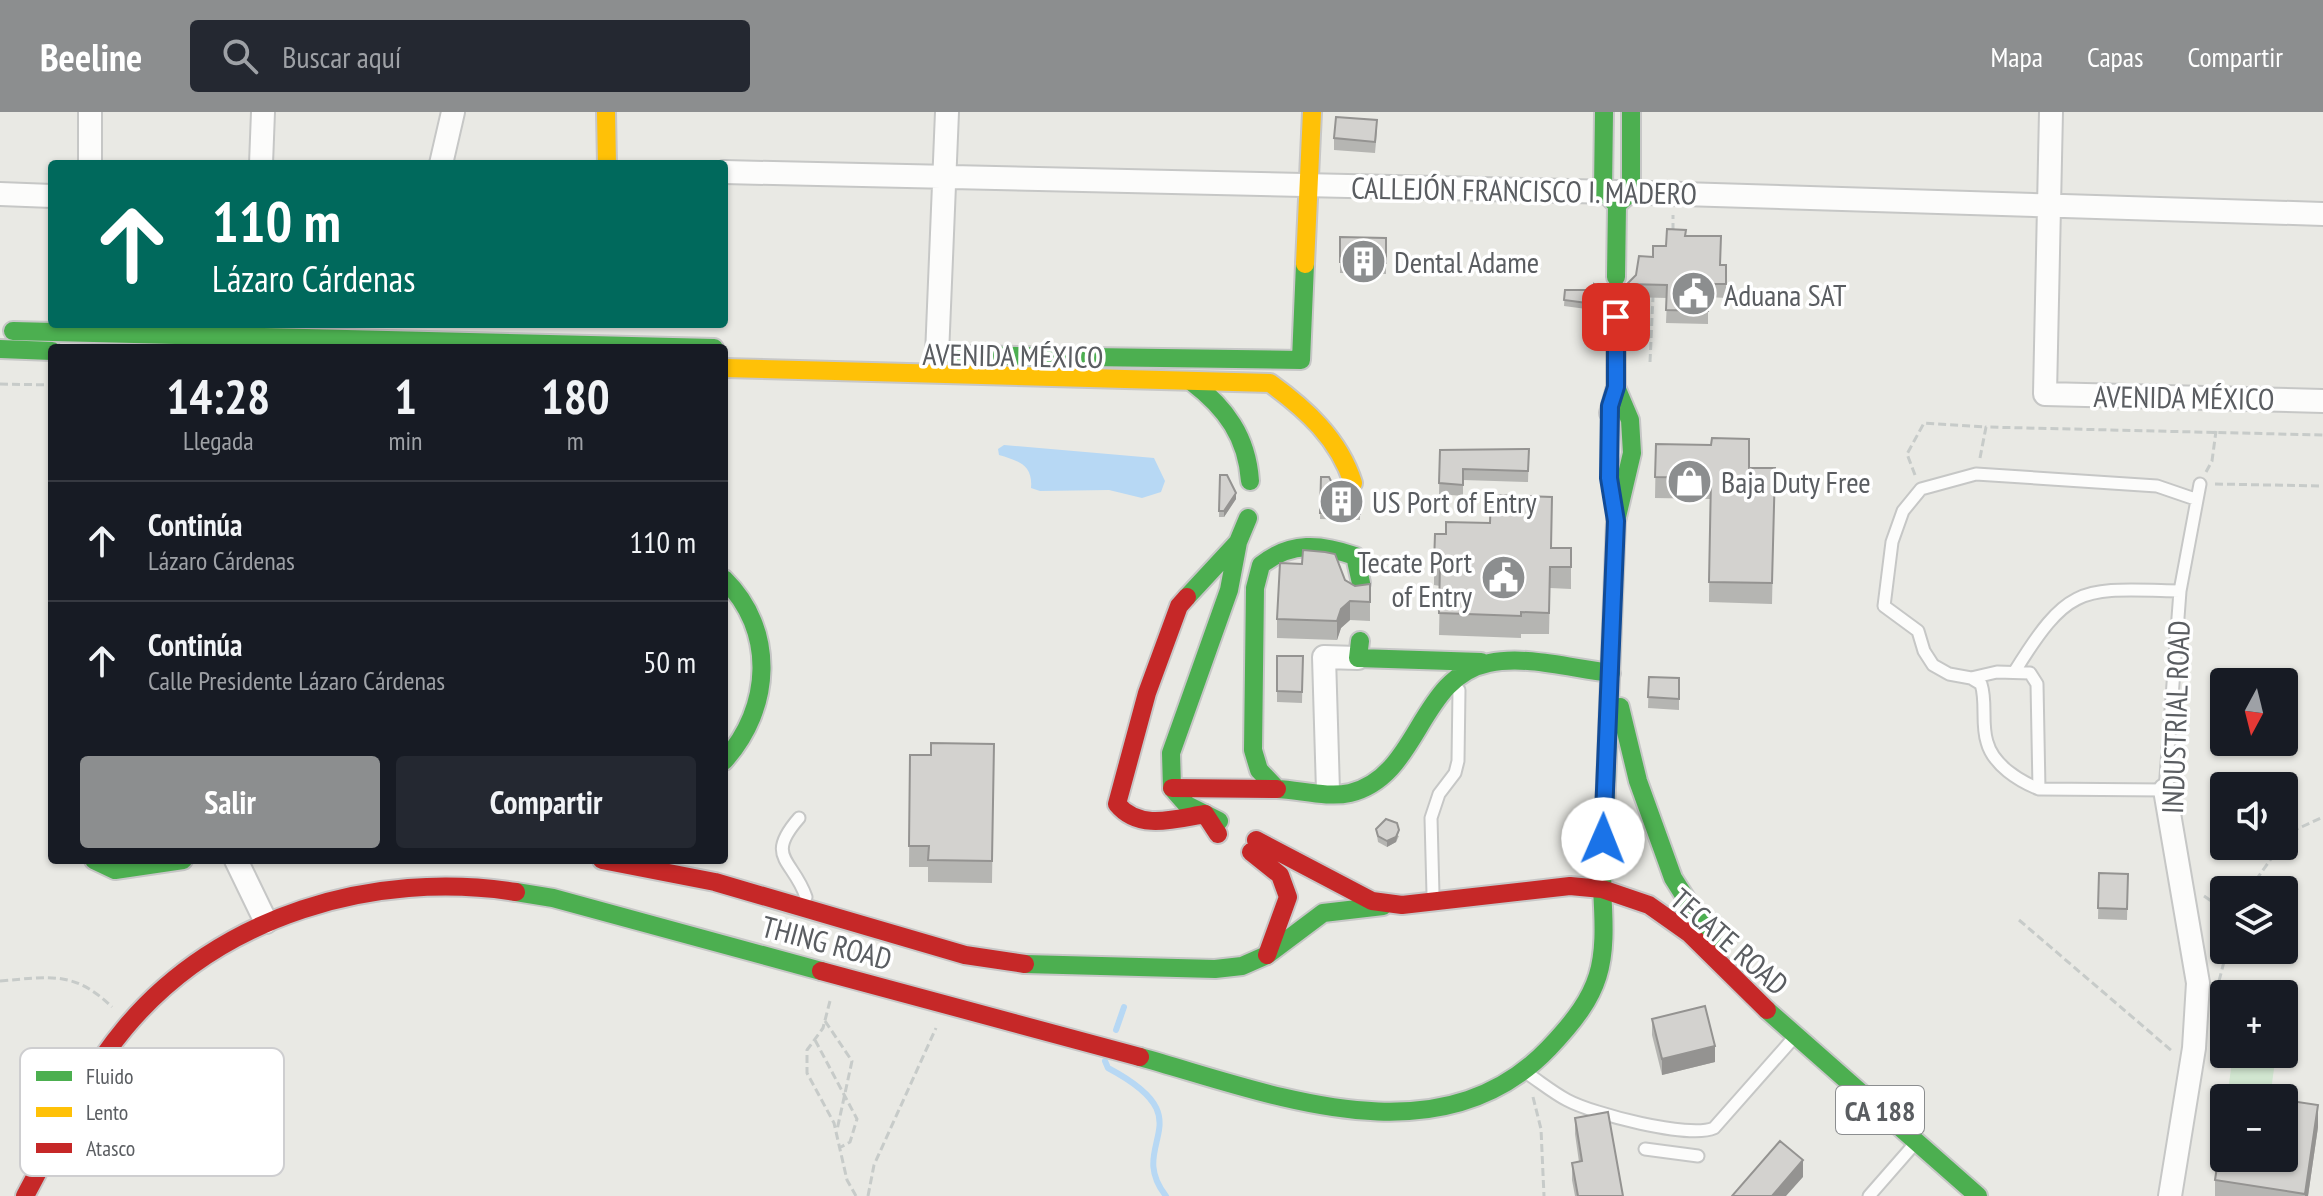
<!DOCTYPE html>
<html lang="es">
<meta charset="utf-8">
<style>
body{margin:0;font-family:"PT Sans Narrow",sans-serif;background:#242831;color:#f1f3f6;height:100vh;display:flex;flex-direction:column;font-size:30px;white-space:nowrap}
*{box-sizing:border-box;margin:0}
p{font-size:26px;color:#9ea1a6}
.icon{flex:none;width:44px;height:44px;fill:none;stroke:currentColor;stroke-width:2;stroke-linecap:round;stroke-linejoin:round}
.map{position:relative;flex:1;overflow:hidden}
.sheet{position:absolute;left:48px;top:232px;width:680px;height:520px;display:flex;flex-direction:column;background:#171b24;border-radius:8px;box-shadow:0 2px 6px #0004}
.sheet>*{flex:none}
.top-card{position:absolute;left:48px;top:48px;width:680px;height:168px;border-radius:8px;box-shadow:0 2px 6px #0004;background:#00695c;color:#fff;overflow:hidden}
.needle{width:52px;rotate:187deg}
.buttons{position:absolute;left:2210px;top:556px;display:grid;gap:16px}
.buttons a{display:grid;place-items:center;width:88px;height:88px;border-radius:8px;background:#171b24;box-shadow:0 2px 6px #0004;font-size:40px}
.pin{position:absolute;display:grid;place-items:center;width:68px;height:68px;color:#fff;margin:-34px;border-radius:16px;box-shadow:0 4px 12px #0006}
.me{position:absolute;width:88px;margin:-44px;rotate:1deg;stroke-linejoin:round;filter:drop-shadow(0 0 6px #0008)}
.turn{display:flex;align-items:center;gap:28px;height:168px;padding:0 32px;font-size:36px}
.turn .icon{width:104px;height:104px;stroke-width:2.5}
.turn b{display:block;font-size:56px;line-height:68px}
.eta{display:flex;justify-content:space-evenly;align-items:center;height:136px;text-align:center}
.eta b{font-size:48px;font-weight:600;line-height:56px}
.button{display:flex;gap:16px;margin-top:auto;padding:16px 32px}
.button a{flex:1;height:92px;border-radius:8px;background:#8c8e8f;color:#fff;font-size:32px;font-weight:600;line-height:92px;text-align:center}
.button a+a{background:#242831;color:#f1f3f6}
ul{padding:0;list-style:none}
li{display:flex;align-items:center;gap:24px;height:120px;padding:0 32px;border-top:2px solid #363941}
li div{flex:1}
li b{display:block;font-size:30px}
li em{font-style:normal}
header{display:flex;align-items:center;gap:48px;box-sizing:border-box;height:112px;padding:0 40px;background:#8c8e8f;color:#fff}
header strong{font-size:38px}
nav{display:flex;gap:44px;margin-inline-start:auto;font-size:28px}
.search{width:560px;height:72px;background:#242831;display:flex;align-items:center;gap:20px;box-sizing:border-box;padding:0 28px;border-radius:8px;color:#9ea1a6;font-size:30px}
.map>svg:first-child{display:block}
.green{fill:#d1e6d0}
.water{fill:#b7d8f4}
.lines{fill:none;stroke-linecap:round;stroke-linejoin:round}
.stream{stroke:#b7d8f4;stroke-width:6}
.lane-casing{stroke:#c6c7c6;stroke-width:15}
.street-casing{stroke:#c6c7c6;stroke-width:26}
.fast-casing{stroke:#c7c7c7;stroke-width:22}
.slow-casing{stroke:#c7c7c7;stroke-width:22}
.jam-casing{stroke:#c7c7c7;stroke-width:22}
.path{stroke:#c7cbc9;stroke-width:3;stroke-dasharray:8 4;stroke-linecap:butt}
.lane{stroke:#fcfcfb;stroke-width:11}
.street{stroke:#fcfcfb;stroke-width:22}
.fast{stroke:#4caf50;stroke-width:18}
.slow{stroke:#ffc107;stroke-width:18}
.jam{stroke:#c62828;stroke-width:18}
.wall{fill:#b5b5b2}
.shaded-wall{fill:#949391}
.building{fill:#d3d2cf;stroke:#949391;stroke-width:2}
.route-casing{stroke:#114b97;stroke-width:20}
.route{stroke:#1a73e8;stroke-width:14}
.labels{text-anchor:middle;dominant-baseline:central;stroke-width:7;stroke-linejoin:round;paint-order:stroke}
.shield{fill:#fff;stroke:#8c8e90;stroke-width:2}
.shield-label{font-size:28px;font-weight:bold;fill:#5a5d61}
.street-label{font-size:30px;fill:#5a5d61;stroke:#fff}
.poi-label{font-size:30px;fill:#5a5d61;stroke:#fff;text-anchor:start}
.key{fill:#fff;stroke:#ceced0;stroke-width:2}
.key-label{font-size:22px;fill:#5a5d61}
</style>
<header>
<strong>Beeline</strong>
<div class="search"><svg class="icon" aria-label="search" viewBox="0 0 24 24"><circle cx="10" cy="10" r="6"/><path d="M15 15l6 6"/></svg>Buscar aquí</div>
<nav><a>Mapa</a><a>Capas</a><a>Compartir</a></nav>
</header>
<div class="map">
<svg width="2323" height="1084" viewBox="0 0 2323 1084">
<rect width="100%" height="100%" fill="#e9e9e4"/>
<path class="green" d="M2233,942H2276L2270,986H2227Z"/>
<path class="water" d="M1004,333L1154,346L1165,369L1161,380L1142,386L1109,378L1040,379L1031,376C1033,353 1019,349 999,343L998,337Z"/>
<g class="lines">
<path class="stream" d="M1116,918L1124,895
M1105,949L1108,956C1208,1009 1124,1031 1166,1084"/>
<defs>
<path id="lane" d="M2015,559C2070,470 2082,477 2180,479
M1971,566L1981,572C1987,590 1981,612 1987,630C1993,653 2019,669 2039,677L2165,678L2180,479L2200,372
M2039,677L2037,572L2030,561L1997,560L1971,566L1949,562L1933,553L1924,539L1918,519L1884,494L1892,430L1903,399L1921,377L1976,362L2157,374L2195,387
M799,706C764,746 793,747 806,785
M1433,782L1431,706L1439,682L1455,661L1458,649L1459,578
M1525,960C1539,969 1552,980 1567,988C1593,1002 1689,1027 1714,1016L1790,930
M1645,1037L1698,1044
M1869,1084L1911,1036"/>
<path id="street" d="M90,0V52
M2051,0L2045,282L2323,289
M261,52L263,0
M441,52L453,0
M724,60L1617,80L2323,102
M0,82L52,84
M937,243L947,0
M2165,678L2198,871L2194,936L2170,1084
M1328,679L1324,545L1358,546
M236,748L266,810"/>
<path id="fast" d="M1604,0L1603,79L1617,93
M1616,165L1617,93L1631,80V0
M13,219L714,236
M0,237L52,239
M952,243L1301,248L1305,152
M1192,270C1226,296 1247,325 1250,369
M724,467C776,518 772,596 724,649
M1361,471L1355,444C1321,432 1291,429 1261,453L1255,476L1253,638L1259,658L1277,677C1300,678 1328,686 1350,681C1420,664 1418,565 1489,551C1527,543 1573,557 1611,561
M1187,485L1238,430L1248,406
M1360,529L1358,546L1481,550
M1620,595L1638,669L1673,766L1712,828
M1219,709L1187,693L1172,676L1171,641L1229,478L1238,430
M94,748L115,758L183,748
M1602,777L1616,409L1632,341L1630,308L1616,275
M516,780L553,786L821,859
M1025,852L1215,857L1242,854L1267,843L1323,801L1383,794
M1767,898L1978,1084
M1140,945C1270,981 1438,1052 1549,936C1603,879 1607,854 1602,777"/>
<path id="slow" d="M606,0L607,52
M1305,152L1312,0
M724,256L1270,271C1306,297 1339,327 1353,371"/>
<path id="jam" d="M1609,301L1616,275V205
M1187,485L1179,494L1147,581L1117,692C1139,719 1175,707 1205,702L1218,722
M1172,676L1277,677
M1256,728L1372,789L1402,793L1570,774L1602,777L1649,793L1690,822L1767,898
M1251,740L1280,763L1288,785L1267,843
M602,748L715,770L965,843L1025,852
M821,859L1140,945
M25,1084C56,1027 83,966 125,916C219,803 374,758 516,780"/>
</defs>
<use href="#lane" class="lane-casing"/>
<use href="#street" class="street-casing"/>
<use href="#fast" class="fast-casing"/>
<use href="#slow" class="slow-casing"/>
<use href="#jam" class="jam-casing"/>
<path class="path" d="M1673,119V103
M1650,250L1653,185
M0,272L52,273
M1980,346L1986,315L2323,323
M2206,360L2212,349L2216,319
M1915,363L1907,342L1924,311L1986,315
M2215,372L2323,374
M2284,730L2295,718L2323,705
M2249,778L2280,734
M2204,784L2224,798
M2019,808L2172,939
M0,869C49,865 74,858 112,895
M2219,869L2227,838
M830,889L823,916L807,938V961L834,1011L847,1068L856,1084
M825,909L852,949L837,1018
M815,928L857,1007L850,1030L841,1035
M1533,985L1541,1017L1544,1084
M868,1084L874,1053L936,916"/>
<use href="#lane" class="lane"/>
<use href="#street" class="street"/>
<use href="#fast" class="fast"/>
<use href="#slow" class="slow"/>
<use href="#jam" class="jam"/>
</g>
<path class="wall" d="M1377,19L1375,41L1334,38V26Z
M1686,124L1721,153H1726V186L1708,185V212L1666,211L1667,186L1627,185V172L1653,145L1666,134Z
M1340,125L1386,126V162L1340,161Z
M1565,178L1605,185L1594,201V198L1564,194Z
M1656,332L1749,356H1775L1772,492L1709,490L1710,387L1655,386Z
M1529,337L1528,370L1463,368V384L1439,382L1440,338Z
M1220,363L1236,387L1224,405H1219Z
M1321,365L1338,383L1349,388L1360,387V408L1320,407Z
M1551,436H1571V477L1550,476L1549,522H1521V526L1439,523L1440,474L1434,473V452Z
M1302,452L1345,468L1355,474L1370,472V509L1350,508L1341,516L1337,528L1277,526V507Z
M1277,544H1303L1302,591L1277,590Z
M1649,565L1679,566V598L1648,596Z
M994,632L992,771L928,770V755H909L910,643H931Z
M1376,717L1399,724L1396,730L1387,735L1378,730Z
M2099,761L2128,762L2127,808L2098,807Z
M1652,907L1715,950L1662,963L1652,923Z
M2284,988L2318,1015L2308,1084H2215V1068L2224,1046H2245L2244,1049L2287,1055L2292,1029L2284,1028Z
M1575,1006L1623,1084H1575L1572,1068V1051L1579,1050L1575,1022Z"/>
<path class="shaded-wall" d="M1605,179V185L1594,201V196Z
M1236,381V387L1224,405V399Z
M1350,489V508L1341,516L1337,528V509L1341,497Z
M1399,718L1396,730L1387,735V729Z
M1715,934V950L1662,963V947Z
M2318,993V1015L2308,1084H2305Z
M1803,1048V1065L1786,1084H1772Z"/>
<path class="building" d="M1336,5L1377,8L1375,30L1334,26Z
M1667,117L1686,118L1685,124H1721L1720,153H1726V172H1708V199L1666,198L1667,173L1627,172L1636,163L1639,144L1653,145V134H1666Z
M1340,125L1386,126V151L1340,150Z
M1594,172L1605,179L1594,196V192L1564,188L1565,178H1593Z
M1712,326L1749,327V356H1775L1772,471L1709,470L1711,366L1655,365L1656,332L1711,333Z
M1529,337L1528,359L1463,357V373L1439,371L1440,338Z
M1220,363H1227L1236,381L1224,399H1219Z
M1321,365H1329L1338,383L1349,388L1360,387V402L1320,401Z
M1491,383L1552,385L1551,436H1571V455H1550L1549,501L1521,500V504L1439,501L1440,452H1434L1435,422H1446V410L1490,411Z
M1303,438L1325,440L1335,442L1345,468L1355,474L1370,472V490L1350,489L1341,497L1337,509L1277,507L1280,451L1302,452Z
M1277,544H1303L1302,580L1277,579Z
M1649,565L1679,566V587L1648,585Z
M931,631L994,632L992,749L928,748L929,734H909L910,643H931Z
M1386,707L1397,711L1399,718L1396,725L1387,729L1378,724L1376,717Z
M2099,761L2128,762L2127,797L2098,796Z
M1705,894L1715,934L1662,947L1652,907Z
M2228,980L2269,986H2227Z
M2284,988L2318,993L2305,1082L2215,1068L2224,1007V1046H2241V1048L2287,1055L2295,1008L2284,1006Z
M1608,1000L1623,1084H1578L1572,1051L1582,1049L1575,1006Z
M1780,1029L1803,1048L1772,1084H1732Z"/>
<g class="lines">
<defs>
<path id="route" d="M1603,727L1616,409L1609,366L1610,294L1616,275V205"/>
</defs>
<use href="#route" class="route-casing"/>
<use href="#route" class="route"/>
</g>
<defs>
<symbol id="building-disc" viewBox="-11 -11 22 22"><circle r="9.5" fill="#8c8e8f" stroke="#fff"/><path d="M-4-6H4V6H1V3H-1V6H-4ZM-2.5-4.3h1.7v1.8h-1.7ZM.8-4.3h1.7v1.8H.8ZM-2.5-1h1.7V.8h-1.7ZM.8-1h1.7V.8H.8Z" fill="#fff"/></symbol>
<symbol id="civic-disc" viewBox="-11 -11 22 22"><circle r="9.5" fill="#8c8e8f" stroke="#fff"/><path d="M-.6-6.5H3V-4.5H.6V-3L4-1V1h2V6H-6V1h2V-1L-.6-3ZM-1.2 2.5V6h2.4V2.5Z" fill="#fff"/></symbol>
<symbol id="shop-disc" viewBox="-11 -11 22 22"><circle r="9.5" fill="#8c8e8f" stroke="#fff"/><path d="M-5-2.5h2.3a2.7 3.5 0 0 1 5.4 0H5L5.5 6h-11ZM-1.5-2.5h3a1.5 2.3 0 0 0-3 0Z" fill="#fff"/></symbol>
</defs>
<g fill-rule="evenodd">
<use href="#building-disc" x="1338" y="124" width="51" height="51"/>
<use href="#civic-disc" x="1668" y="156" width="51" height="51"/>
<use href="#shop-disc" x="1664" y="344" width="51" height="51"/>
<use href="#building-disc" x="1316" y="364" width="51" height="51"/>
<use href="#civic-disc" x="1478" y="440" width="51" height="51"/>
</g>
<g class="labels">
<rect class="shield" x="1836" y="974" width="88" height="48" rx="6"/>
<g class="shield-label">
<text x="1880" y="998">CA 188</text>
</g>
<g class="street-label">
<text transform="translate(1524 78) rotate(1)">CALLEJÓN FRANCISCO I. MADERO</text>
<text transform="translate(1013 243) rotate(1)">AVENIDA MÉXICO</text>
<text transform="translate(2184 285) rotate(1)">AVENIDA MÉXICO</text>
<text transform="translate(2175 605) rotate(-88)">INDUSTRIAL ROAD</text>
<text transform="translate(1730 829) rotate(41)">TECATE ROAD</text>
<text transform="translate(827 830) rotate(15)">THING ROAD</text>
</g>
<g class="poi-label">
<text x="1394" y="149">Dental Adame</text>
<text x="1724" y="182">Aduana SAT</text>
<text x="1721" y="369">Baja Duty Free</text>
<text x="1372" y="389">US Port of Entry</text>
<text x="1472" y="449" text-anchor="end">Tecate Port<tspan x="1472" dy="34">of Entry</tspan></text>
</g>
</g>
<rect x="20" y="936" width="264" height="128" rx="12" class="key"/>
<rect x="36" y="959" width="36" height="10" fill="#4caf50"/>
<rect x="36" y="995" width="36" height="10" fill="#ffc107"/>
<rect x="36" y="1031" width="36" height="10" fill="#c62828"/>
<g class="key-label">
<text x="86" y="972">Fluido</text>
<text x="86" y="1008">Lento</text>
<text x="86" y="1044">Atasco</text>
</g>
</svg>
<div class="buttons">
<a><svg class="needle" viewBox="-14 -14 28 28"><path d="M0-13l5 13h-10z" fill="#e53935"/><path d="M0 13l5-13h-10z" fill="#9ea1a6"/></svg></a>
<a><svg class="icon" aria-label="sound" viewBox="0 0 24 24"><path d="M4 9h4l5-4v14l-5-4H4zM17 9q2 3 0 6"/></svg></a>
<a><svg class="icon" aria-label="layers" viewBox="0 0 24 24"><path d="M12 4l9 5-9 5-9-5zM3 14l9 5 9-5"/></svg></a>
<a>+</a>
<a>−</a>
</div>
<div class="pin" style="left:1616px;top:205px;background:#d93025"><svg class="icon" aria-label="arrive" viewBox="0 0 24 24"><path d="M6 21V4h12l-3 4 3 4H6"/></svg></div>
<svg class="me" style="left:1603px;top:727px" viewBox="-20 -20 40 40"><circle r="19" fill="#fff"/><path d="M0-13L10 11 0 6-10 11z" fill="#1a73e8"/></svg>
<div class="top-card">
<div class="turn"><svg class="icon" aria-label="ahead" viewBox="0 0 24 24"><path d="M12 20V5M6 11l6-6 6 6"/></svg><div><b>110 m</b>Lázaro Cárdenas</div></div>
</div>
<section class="sheet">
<div class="eta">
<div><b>14:28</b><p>Llegada</p></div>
<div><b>1</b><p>min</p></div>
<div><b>180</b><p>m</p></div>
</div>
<ul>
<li><svg class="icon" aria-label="ahead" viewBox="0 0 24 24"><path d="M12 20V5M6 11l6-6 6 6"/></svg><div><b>Continúa</b><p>Lázaro Cárdenas</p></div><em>110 m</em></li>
<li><svg class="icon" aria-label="ahead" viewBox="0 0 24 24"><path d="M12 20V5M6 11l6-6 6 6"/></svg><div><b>Continúa</b><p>Calle Presidente Lázaro Cárdenas</p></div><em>50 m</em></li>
</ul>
<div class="button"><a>Salir</a><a>Compartir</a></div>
</section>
</div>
